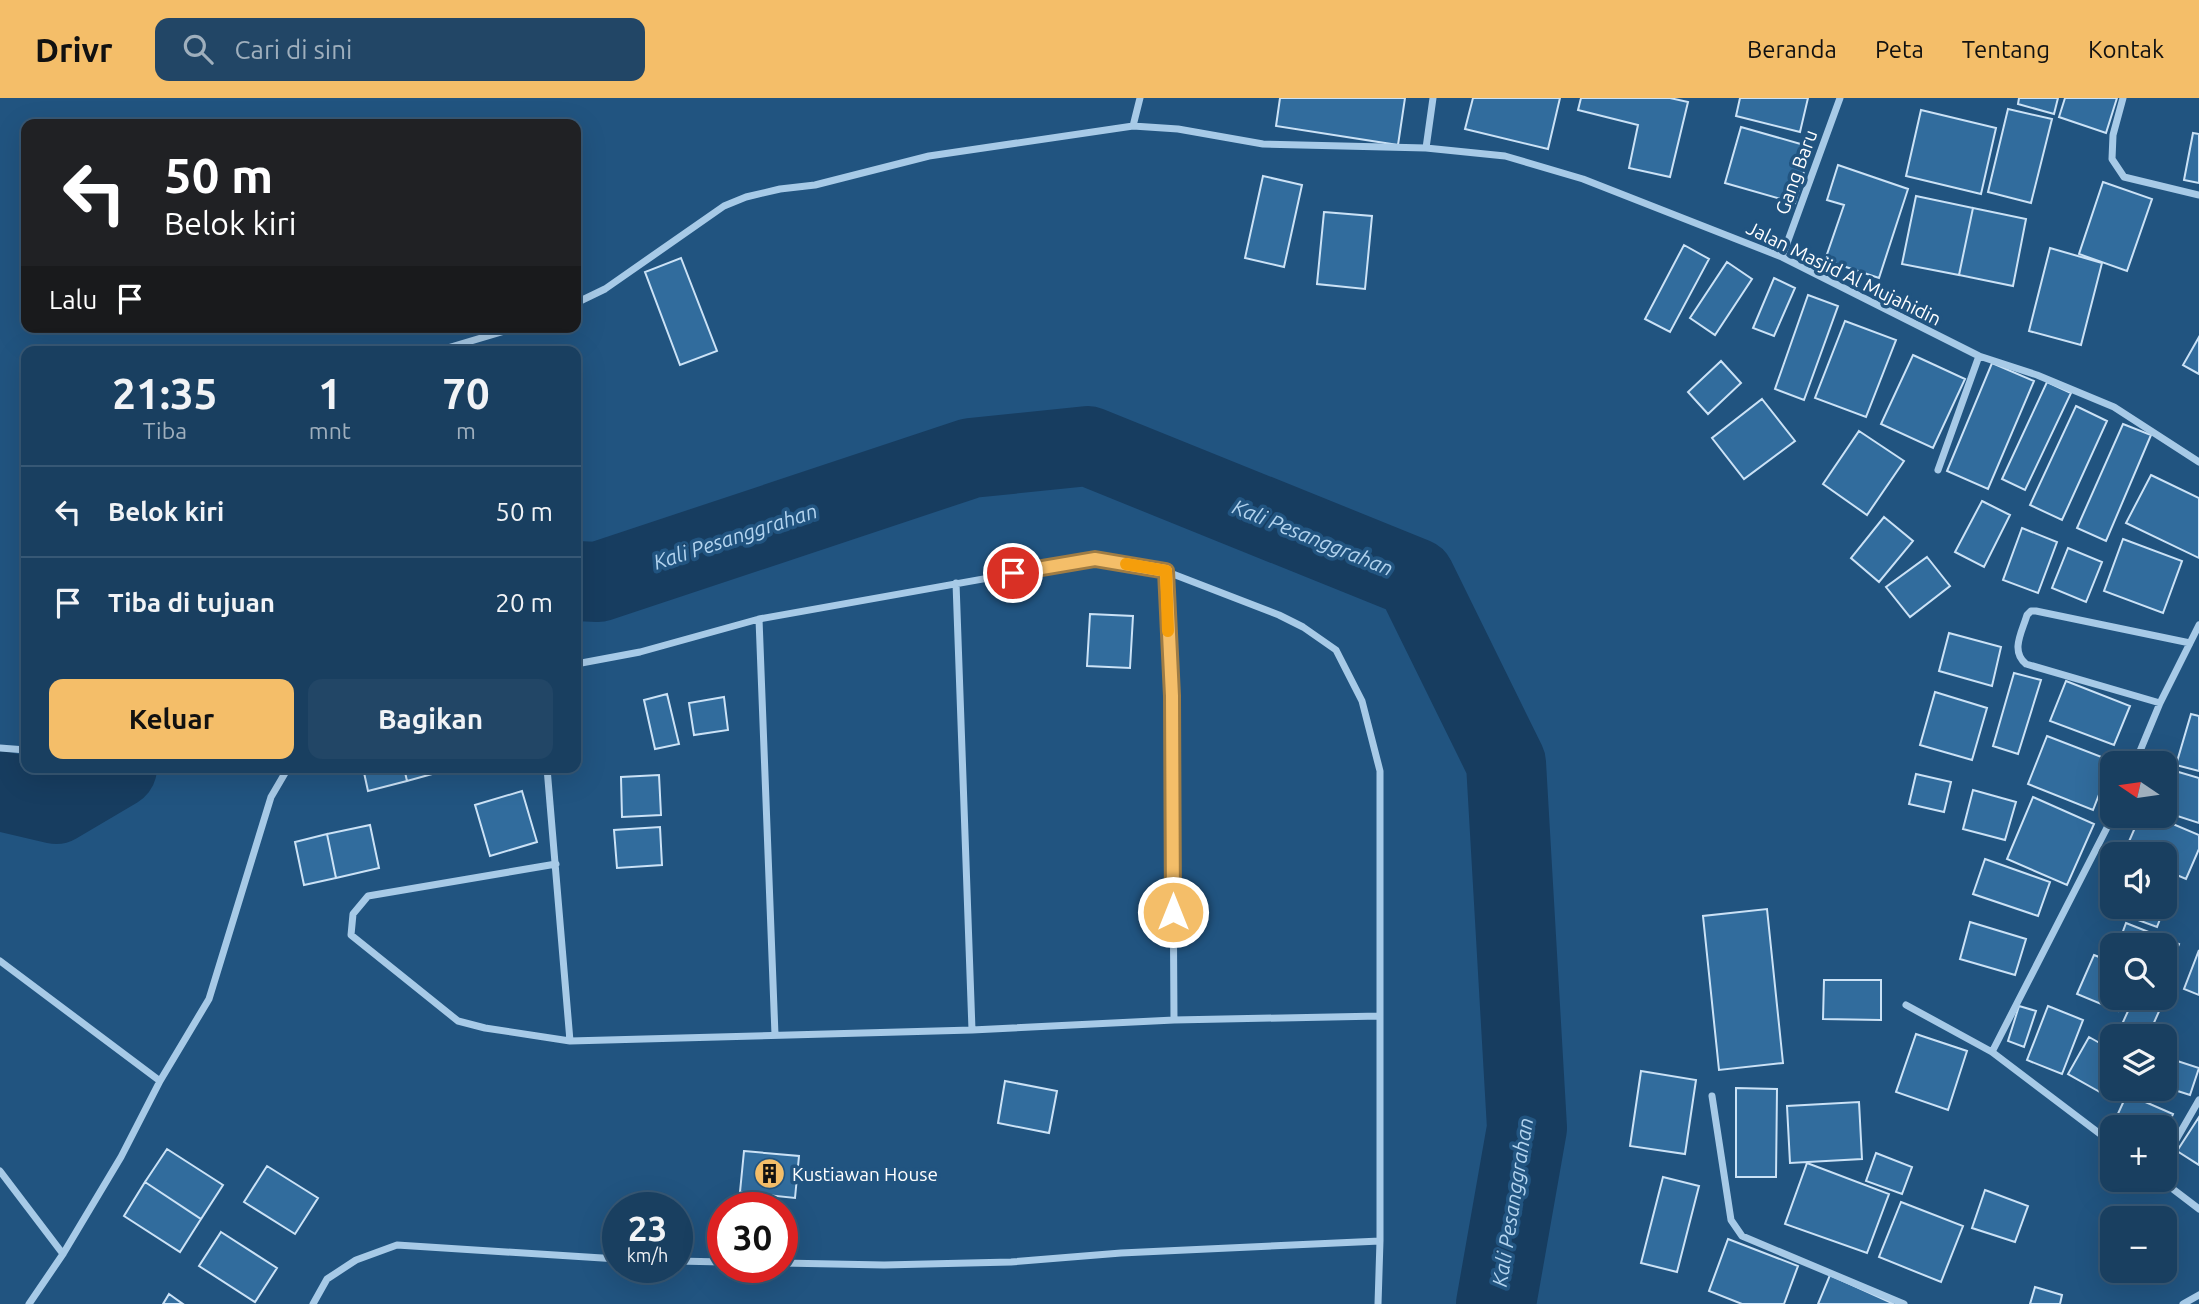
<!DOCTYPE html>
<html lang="id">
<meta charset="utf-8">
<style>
body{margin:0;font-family:Ubuntu,sans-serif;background:#224666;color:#f1f3f6;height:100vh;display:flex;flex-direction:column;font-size:26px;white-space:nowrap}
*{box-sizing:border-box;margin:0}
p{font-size:23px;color:#9fafbd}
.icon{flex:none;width:38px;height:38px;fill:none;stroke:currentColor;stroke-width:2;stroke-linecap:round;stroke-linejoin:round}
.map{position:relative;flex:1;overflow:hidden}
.side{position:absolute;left:21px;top:248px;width:560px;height:427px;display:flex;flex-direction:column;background:#193f60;border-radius:14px;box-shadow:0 7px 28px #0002,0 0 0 2px #375875}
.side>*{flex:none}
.banner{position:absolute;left:21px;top:21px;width:560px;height:214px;border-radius:14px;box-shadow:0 7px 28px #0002,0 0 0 2px #375875;background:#202124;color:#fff;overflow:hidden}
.needle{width:46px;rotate:283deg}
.tools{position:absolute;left:2100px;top:653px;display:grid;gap:14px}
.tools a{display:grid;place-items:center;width:77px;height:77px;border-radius:14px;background:#193f60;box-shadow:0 7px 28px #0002,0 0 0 2px #375875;font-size:35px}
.speed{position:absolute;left:602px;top:1094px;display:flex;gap:14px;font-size:35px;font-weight:700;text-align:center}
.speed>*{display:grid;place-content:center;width:91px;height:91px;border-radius:50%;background:#193f60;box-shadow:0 7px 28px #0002,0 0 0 2px #375875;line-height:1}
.speed small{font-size:18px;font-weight:400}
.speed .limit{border:10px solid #d22;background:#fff;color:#111}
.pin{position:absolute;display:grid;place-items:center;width:60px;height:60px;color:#fff;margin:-30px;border:4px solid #fff;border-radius:50%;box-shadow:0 2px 7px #0007}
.me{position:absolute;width:77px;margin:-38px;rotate:0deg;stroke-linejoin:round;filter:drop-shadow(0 0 5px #0008)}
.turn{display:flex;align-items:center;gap:24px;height:147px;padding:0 28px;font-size:32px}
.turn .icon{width:91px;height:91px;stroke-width:2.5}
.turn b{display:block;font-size:49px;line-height:60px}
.then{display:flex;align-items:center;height:66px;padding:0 28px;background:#0003;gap:14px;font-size:26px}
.eta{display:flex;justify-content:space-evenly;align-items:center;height:119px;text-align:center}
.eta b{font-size:42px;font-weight:700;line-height:49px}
.action{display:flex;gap:14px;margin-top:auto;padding:14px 28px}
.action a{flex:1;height:80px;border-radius:14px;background:#f4be69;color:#111;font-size:28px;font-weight:700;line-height:80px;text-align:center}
.action a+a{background:#224666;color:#f1f3f6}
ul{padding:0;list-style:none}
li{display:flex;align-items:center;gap:21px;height:91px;padding:0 28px;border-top:2px solid #375875}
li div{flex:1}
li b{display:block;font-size:26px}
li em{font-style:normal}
header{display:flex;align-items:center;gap:42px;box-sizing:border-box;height:98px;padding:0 35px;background:#f4be69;color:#111}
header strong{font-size:33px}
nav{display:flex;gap:38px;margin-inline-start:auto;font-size:24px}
.search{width:490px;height:63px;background:#224666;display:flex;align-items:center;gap:18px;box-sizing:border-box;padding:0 24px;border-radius:14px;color:#9fafbd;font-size:26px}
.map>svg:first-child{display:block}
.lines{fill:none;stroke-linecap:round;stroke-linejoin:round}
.river{stroke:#173d60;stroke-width:80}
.building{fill:#316c9d;stroke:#cbe2f6;stroke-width:2}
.street{stroke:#a7cae7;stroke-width:7}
.route-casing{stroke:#9f7c44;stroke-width:18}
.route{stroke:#f4be69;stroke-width:12}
.slow{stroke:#f59e0b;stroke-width:12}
.labels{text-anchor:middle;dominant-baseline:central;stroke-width:7;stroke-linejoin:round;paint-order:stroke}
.street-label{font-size:19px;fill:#fff;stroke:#215480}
.poi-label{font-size:19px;fill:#fff;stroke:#215480;text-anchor:start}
.water-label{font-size:21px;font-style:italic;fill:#b3d4ef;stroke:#215480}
</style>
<header>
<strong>Drivr</strong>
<div class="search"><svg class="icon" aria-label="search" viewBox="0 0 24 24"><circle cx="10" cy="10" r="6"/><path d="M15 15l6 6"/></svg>Cari di sini</div>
<nav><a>Beranda</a><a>Peta</a><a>Tentang</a><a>Kontak</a></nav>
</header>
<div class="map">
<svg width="2199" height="1206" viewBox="0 0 2199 1206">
<rect width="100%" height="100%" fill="#215480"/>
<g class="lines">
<path class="river" d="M576,483L598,484L971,360L1088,348L1415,480L1506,665L1527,1030L1496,1206
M0,693L56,706L117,670"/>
</g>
<path class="building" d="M1280,0H1405L1398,47L1276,28Z
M1473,0H1560L1548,51L1465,31Z
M1581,0H1670L1688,4L1670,79L1629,70L1638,27L1578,12Z
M1740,0H1808L1800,34L1736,18Z
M2019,0H2058L2054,16L2018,6Z
M2065,0H2117L2106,35L2059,19Z
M2008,11L2052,21L2031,105L1988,94Z
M1921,12L1996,30L1981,96L1906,78Z
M1741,29L1811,49L1795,105L1725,85Z
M2193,35L2199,36V85L2184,82Z
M1838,67L1908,91L1879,180L1825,162L1844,107L1827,102Z
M1263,78L1302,87L1284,169L1245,160Z
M2103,84L2152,101L2127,173L2079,156Z
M1916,98L1973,110L1959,177L1902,166Z
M1973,110L2026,121L2013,188L1959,177Z
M1324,114L1372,118L1365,191L1317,186Z
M1684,147L1709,161L1670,234L1645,221Z
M2050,150L2102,165L2081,247L2029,233Z
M681,160L717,253L680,267L645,174Z
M1727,164L1752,181L1715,237L1690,220Z
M1774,180L1795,190L1774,238L1753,230Z
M1808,197L1838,208L1804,302L1775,291Z
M1845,223L1896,242L1866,319L1815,300Z
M2199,239V276L2183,267Z
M1913,257L1965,281L1933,350L1881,326Z
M1721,263L1741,285L1708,316L1688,294Z
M1992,265L2034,283L1988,391L1947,373Z
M2047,284L2071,295L2025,392L2002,381Z
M1762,301L1795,343L1744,381L1712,340Z
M2076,308L2107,323L2062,422L2030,407Z
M2123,326L2151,337L2106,443L2077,430Z
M1859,333L1904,363L1867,417L1823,386Z
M2151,377L2199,400V460L2126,425Z
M1982,403L2010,417L1984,469L1955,454Z
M1884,419L1913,443L1879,484L1851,460Z
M2022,430L2057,444L2038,495L2003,482Z
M2123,441L2182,463L2163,515L2104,493Z
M2068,450L2102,464L2086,504L2052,490Z
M1927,459L1950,488L1910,519L1886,489Z
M1090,516L1133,518L1130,570L1087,568Z
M1949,535L2001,549L1992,588L1939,573Z
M2014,575L2041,582L2018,656L1993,648Z
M2066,583L2130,608L2114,647L2050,623Z
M1935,594L1987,610L1972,662L1920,647Z
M667,596L679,646L655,651L644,602Z
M724,599L728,632L694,637L689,605Z
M2191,616L2199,618V673L2176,667Z
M2047,638L2112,663L2093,712L2028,686Z
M363,670H404L407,683L368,693Z
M404,670H442L443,673L407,683Z
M2165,670L2199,680V725L2165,714Z
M1916,676L1951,684L1944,714L1909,706Z
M659,677L661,717L622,719L621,679Z
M1973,692L2016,704L2005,742L1963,731Z
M522,693L537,744L490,758L475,707Z
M2033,699L2094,726L2067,787L2007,761Z
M2140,718H2154L2199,737V751L2186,781L2165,772V756L2124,755Z
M370,727L379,770L336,780L327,736Z
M660,729L662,767L617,770L614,732Z
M327,736L336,780L304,787L295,744Z
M1985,761L2050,784L2038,818L1973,796Z
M2165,780L2174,784L2157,829L2105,810L2112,789V808H2165Z
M1767,811L1783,965L1719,972L1703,818Z
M1970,824L2026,841L2015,877L1960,861Z
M2126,825L2179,846L2166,878L2165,847H2118Z
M2199,852V897L2184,891Z
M2094,857L2112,864V900H2124L2118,913L2077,896Z
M1824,882H1881V922L1823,921Z
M2134,900H2165L2148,938H2125L2118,935Z
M2019,908L2036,913L2024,949L2008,943Z
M2048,908L2083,922L2062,976L2027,962Z
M1916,936L1967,953L1948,1012L1896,994Z
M2089,939L2112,952V990H2121L2114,1002L2068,976Z
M2165,959L2199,970L2190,997L2165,989Z
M1641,973L1696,982L1685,1056L1630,1048Z
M1005,983L1057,993L1049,1035L998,1025Z
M1736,990L1777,991L1776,1079H1736Z
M2127,996L2173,1016L2165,1034V1029H2135L2116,1020Z
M1859,1004L1862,1061L1790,1065L1787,1008Z
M2199,1019V1067L2177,1053Z
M167,1051L223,1087L201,1121L145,1084Z
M744,1053L799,1058L795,1100L740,1094Z
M1876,1055L1912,1069L1902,1096L1866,1083Z
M1807,1065L1889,1096L1867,1155L1785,1126Z
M267,1068L318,1100L295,1136L244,1104Z
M1663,1079L1699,1088L1677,1174L1641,1165Z
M145,1084L201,1121L180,1154L124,1118Z
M1985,1092L2028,1108L2015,1144L1972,1130Z
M1901,1104L1963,1128L1941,1184L1879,1159Z
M221,1134L277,1170L255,1204L199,1168Z
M1728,1141L1798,1168L1784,1206H1742L1709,1193Z
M1830,1177L1894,1206H1818Z
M2035,1189L2062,1197L2060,1206H2030Z
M169,1196L183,1206H163Z"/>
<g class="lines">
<path class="street" d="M2123,0L2113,37L2112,61L2124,79L2199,97
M1133,28L1140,0
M1426,50L1433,0
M1782,159L1840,0
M576,205L605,191L724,108L746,99L780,91L815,87L929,58L1133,28L1178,31L1263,46L1426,50L1505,58L1583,81L1782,159L1979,258L2037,277L2114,309L2199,364
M434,254L518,229
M1938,372L1979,258
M1165,473L1172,598L1174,922
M956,485L972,932
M759,521L775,937
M576,566L640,554L759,521L1095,461L1165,473L1279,517L1303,529L1336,552L1362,603L1380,673V1143L1378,1206
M2160,605L2026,566C2010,553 2022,534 2027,517L2031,513H2036L2190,545
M0,650L26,652
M2135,665L2160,605L2199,527
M547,670L570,943
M556,766L368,798L353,816L351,837L458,923L485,930L570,943L972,932L1174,922L1380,918
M0,863L160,983
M1906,907L1992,954L2112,1045
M1992,954L2113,718
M1712,998L1731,1122L1742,1138L1904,1206
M2165,1061L2199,1002
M0,1073L63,1156
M2161,1082L2199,1111
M677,1163L723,1164
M782,1165L884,1167L1011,1164L1121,1155L1380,1143
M29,1206L63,1156L121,1059L160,983L209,901L271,699L288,670
M313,1206L327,1181L356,1162L397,1147L618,1161
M2183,1206L2199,1197"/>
</g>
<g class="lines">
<defs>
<path id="route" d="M1013,475L1095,461L1166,473L1172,598L1173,814"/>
</defs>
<use href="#route" class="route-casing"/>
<use href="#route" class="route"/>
<path class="slow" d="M1126,466L1166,473L1168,533"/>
</g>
<defs>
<symbol id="building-disc" viewBox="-11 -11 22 22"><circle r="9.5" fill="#f4be69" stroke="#215480"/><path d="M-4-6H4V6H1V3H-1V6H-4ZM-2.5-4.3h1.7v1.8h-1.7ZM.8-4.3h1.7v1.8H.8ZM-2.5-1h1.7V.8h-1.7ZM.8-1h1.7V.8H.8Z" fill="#111"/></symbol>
</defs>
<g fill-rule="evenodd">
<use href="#building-disc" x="752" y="1058" width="35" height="35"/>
</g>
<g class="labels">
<g class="street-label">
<text transform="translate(1796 74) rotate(-70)">Gang Baru</text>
<text transform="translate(1844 175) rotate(26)">Jalan Masjid Al Mujahidin</text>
</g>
<g class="poi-label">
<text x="792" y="1076">Kustiawan House</text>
</g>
<g class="water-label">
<text transform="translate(735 438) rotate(-18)">Kali Pesanggrahan</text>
<text transform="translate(1313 439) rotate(22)">Kali Pesanggrahan</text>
<text transform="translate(1512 1104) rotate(-81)">Kali Pesanggrahan</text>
</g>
</g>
</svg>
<div class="tools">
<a><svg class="needle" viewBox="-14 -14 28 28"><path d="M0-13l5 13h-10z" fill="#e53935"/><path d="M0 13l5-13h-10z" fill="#9fafbd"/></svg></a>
<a><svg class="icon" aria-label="sound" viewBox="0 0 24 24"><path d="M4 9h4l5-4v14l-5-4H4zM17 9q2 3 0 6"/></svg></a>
<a><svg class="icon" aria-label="search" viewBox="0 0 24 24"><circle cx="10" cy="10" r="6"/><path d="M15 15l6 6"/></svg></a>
<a><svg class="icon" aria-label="layers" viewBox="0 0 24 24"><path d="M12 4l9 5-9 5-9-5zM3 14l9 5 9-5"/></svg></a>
<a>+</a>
<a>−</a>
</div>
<div class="speed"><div>23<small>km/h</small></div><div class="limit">30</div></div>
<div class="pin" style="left:1013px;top:475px;background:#d93025"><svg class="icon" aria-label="arrive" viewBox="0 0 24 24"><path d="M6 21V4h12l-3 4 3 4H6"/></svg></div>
<svg class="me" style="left:1173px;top:814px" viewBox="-20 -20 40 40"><circle r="17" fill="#f4be69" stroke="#fff" stroke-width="3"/><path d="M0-11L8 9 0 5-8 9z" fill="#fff"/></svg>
<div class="banner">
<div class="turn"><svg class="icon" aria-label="left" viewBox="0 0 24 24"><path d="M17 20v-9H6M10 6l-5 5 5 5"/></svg><div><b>50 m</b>Belok kiri</div></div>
<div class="then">Lalu<svg class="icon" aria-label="arrive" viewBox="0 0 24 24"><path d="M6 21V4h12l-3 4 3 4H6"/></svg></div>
</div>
<section class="side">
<div class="eta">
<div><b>21:35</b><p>Tiba</p></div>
<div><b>1</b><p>mnt</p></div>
<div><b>70</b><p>m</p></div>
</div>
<ul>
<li><svg class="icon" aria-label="left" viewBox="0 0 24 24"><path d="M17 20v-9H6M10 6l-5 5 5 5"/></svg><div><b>Belok kiri</b></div><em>50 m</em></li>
<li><svg class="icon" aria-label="arrive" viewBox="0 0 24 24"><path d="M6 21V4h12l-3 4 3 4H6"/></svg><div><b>Tiba di tujuan</b></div><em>20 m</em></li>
</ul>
<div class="action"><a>Keluar</a><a>Bagikan</a></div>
</section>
</div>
